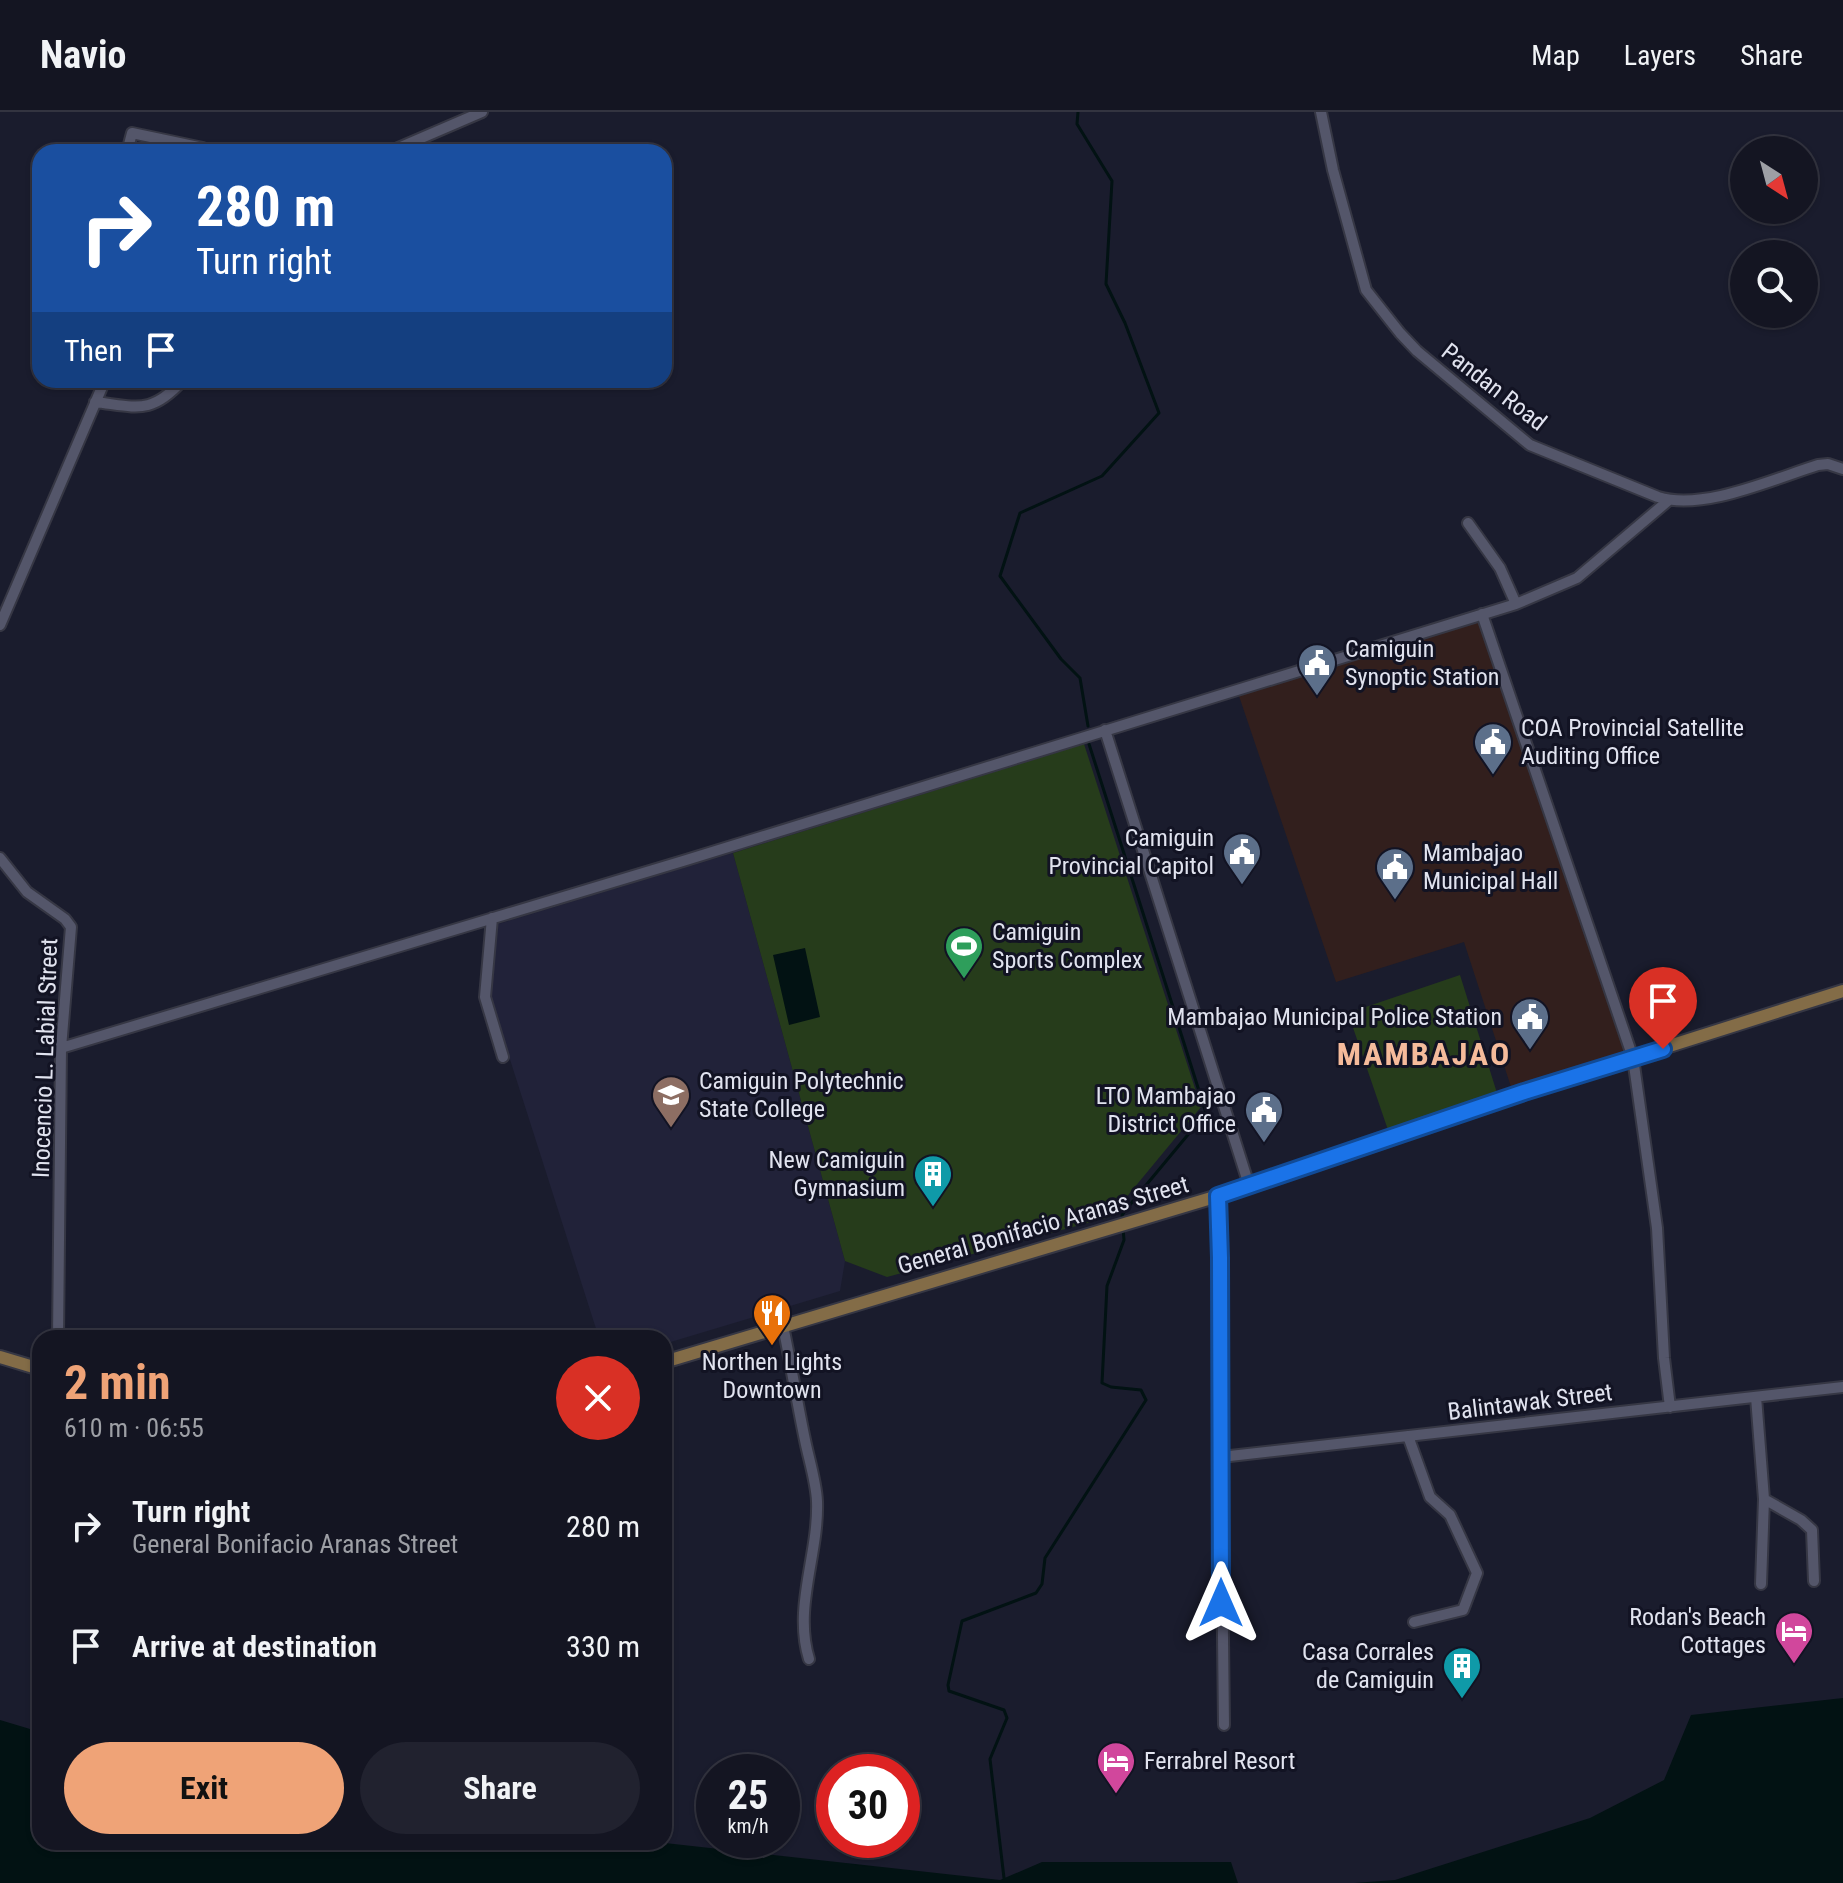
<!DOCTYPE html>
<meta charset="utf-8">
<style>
body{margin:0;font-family:"Roboto Condensed",sans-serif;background:#21222f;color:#f1f3f6;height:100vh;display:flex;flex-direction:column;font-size:30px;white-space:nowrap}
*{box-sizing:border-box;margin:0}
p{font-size:26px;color:#9d9fa5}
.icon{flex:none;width:44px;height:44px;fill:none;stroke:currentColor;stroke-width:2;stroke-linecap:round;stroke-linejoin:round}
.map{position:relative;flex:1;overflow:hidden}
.details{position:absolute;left:32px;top:1218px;width:640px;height:520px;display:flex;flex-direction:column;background:#141522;border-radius:24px;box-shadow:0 2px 6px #0004,0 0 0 2px #333440}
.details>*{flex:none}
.hud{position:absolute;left:32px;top:32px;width:640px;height:244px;border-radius:24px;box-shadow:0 2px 6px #0004,0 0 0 2px #333440;background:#1a4fa0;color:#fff;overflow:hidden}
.needle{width:52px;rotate:144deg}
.buttons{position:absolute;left:1730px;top:24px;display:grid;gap:16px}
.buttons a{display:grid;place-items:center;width:88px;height:88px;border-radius:50%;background:#141522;box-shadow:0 2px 6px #0004,0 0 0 2px #333440;font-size:40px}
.speed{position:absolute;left:696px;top:1642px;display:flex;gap:16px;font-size:40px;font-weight:700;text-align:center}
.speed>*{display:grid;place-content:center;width:104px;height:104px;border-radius:50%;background:#141522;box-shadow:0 2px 6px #0004,0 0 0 2px #333440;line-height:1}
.speed small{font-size:20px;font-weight:400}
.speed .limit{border:12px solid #d22;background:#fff;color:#111}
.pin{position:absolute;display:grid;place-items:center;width:68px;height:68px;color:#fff;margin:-82px -34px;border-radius:50% 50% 50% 0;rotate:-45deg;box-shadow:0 0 8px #0007}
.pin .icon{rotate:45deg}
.me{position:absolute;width:88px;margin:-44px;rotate:0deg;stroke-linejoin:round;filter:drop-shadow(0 0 6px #0008)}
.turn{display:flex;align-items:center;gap:28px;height:168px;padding:0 32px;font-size:36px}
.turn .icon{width:104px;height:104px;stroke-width:2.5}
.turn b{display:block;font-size:56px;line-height:68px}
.then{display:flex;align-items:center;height:76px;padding:0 32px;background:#0003;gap:16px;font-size:30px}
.round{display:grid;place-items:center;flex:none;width:84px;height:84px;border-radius:42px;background:#21222f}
.headline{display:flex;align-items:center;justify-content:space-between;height:136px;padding:0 32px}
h1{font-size:48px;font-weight:700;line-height:60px;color:#efa377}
.primary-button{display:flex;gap:16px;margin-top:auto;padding:16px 32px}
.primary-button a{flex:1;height:92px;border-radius:48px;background:#efa377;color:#111;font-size:32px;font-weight:700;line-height:92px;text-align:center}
.primary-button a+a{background:#21222f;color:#f1f3f6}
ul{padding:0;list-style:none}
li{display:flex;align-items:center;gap:24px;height:120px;padding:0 32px}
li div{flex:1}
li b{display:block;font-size:30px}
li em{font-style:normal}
header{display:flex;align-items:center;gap:48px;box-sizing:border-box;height:112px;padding:0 40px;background:#141522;border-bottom:2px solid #333440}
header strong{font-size:38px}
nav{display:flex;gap:44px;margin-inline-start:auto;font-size:28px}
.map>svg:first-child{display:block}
.commercial{fill:#321f1d}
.built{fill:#212239}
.green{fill:#263c1b}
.water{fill:#021213}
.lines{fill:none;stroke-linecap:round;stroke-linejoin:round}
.stream{stroke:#021213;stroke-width:3}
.minor-casing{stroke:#363744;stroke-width:14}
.major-casing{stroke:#363744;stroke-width:16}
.minor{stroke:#54566a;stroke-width:10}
.major{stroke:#836c47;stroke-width:12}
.route-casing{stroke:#114b97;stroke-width:20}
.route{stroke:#1a73e8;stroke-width:14}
.labels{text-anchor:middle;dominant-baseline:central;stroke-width:6;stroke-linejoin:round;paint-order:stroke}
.street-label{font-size:24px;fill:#e1e3ef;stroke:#121323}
.poi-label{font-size:24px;fill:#e1e3ef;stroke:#121323;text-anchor:start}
.district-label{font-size:32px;font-weight:bold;letter-spacing:2px;fill:#f5bb9b;stroke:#121323}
</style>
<header>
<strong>Navio</strong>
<nav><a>Map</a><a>Layers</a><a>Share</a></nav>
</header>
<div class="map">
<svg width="1843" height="1771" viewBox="0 0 1843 1771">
<rect width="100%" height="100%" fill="#1a1c2d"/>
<path class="commercial" d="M1479,510L1625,942L1512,978L1464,830L1336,870L1239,584Z"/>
<path class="built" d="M733,741L845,1149L840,1179L664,1232V1226H599L490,885L495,813Z"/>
<path class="green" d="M1084,632L1201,995L1110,1105L887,1165L845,1149L733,741Z
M1460,863L1497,981L1388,1018L1348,901Z"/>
<path class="water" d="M805,836L820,905L789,913L773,843Z
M1843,1586V1771H1354L1395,1768L1590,1706L1664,1668L1691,1603Z
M0,1608L40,1620V1730H656L1000,1768L1042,1750H1231L1238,1771H0Z"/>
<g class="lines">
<path class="stream" d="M1078,0L1077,12L1112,69L1106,172L1125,211L1159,301L1102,364L1020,401L1000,464L1061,547L1080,566L1088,614
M1089,632L1173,895
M1142,1078L1206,1001L1177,909
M1123,1109L1122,1103L1133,1089
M1004,1766L990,1647L1007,1606L1004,1598L949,1579L948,1573L962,1509L1036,1481L1042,1472L1045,1446L1146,1288L1141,1278L1111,1275L1102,1271L1107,1174L1124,1128L1123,1116"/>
<defs>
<path id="minor" d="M1321,0L1333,58L1366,178L1400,221L1417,239L1530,333L1658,385C1704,399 1773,367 1818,353L1828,352L1843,357
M127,40L132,21L203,36L209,40
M389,40L482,0
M95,290C138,295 151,303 183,268
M1468,411L1500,456L1516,492
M1482,502L1633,946L1657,1116L1664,1246L1670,1295
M0,513L105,268
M1105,618L1249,1073
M0,746L27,780L65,807L71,815L61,936L58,1226
M492,806L485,885L503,945
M61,936L683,749L1516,492L1577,466L1669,388
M1218,1084L1224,1613
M783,1214C791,1252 797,1290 805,1328C809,1348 816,1369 817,1389C819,1442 793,1495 809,1547
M1756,1285L1764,1387L1761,1472
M1408,1324L1430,1385L1450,1403L1477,1461L1463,1498L1414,1510
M1221,1345L1843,1275
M1764,1387L1801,1408L1812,1418L1814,1469"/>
<path id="major" d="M0,1245L40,1257
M664,1250L1218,1084L1524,980L1843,879"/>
</defs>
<use href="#minor" class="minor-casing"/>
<use href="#major" class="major-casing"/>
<use href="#minor" class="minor"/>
<use href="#major" class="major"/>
</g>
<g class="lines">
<defs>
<path id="route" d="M1221,1491L1220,1146L1218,1084L1524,980L1663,937"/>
</defs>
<use href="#route" class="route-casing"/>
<use href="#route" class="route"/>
</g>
<defs>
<symbol id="civic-pin" viewBox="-11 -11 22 30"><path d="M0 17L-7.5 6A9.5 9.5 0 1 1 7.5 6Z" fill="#5c6f8a" stroke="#121323"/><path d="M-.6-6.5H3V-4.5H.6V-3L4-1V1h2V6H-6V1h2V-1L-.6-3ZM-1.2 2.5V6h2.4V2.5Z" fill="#fff"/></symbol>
<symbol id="stadium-pin" viewBox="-11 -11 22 30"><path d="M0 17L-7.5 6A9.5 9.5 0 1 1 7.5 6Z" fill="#2e9e5b" stroke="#121323"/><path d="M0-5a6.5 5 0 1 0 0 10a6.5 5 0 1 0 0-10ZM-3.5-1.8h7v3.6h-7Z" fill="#fff"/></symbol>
<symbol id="university-pin" viewBox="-11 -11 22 30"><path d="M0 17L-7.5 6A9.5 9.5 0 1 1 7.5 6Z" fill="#8d6e63" stroke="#121323"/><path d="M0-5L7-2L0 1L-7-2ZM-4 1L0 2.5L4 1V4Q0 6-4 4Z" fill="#fff"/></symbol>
<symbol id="building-pin" viewBox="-11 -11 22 30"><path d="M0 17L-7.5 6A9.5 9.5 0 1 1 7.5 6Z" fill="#0f9aa8" stroke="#121323"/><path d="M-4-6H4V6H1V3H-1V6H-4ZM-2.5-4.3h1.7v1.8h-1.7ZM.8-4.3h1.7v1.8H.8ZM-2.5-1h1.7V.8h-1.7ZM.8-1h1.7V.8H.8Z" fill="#fff"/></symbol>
<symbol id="restaurant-pin" viewBox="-11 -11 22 30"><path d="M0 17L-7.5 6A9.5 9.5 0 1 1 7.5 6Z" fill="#e8710a" stroke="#121323"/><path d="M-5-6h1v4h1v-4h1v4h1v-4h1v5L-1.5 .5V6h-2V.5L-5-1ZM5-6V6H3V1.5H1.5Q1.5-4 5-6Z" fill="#fff"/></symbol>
<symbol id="hotel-pin" viewBox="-11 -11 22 30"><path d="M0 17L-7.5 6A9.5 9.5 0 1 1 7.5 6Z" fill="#d1479c" stroke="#121323"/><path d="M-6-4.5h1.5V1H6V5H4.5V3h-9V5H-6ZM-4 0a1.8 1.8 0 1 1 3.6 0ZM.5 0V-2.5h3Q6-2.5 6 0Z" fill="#fff"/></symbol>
</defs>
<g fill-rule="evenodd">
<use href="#civic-pin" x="1295" y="529" width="44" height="60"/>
<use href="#civic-pin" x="1471" y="608" width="44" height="60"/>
<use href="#civic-pin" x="1220" y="718" width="44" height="60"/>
<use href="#civic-pin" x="1373" y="733" width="44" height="60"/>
<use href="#stadium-pin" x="942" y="812" width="44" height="60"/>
<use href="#civic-pin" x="1508" y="883" width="44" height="60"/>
<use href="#university-pin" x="649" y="961" width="44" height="60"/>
<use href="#civic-pin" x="1242" y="976" width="44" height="60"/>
<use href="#building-pin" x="911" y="1040" width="44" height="60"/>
<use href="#restaurant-pin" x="750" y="1179" width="44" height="60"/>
<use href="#hotel-pin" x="1772" y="1497" width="44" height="60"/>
<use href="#building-pin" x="1440" y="1532" width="44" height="60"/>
<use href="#hotel-pin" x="1094" y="1627" width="44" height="60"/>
</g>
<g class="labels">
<g class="street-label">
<text transform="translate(1494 275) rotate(38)">Pandan Road</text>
<text transform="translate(45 946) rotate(-88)">Inocencio L. Labial Street</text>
<text transform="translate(1043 1113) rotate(-16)">General Bonifacio Aranas Street</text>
<text transform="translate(1530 1290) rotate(-7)">Balintawak Street</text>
</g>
<g class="poi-label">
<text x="1345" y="537">Camiguin<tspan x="1345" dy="28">Synoptic Station</tspan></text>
<text x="1521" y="616">COA Provincial Satellite<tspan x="1521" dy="28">Auditing Office</tspan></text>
<text x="1214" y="726" text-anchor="end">Camiguin<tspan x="1214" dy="28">Provincial Capitol</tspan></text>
<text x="1423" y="741">Mambajao<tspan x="1423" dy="28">Municipal Hall</tspan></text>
<text x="992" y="820">Camiguin<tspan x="992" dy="28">Sports Complex</tspan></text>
<text x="1502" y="905" text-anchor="end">Mambajao Municipal Police Station</text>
<text x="699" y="969">Camiguin Polytechnic<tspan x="699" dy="28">State College</tspan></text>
<text x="1236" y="984" text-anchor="end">LTO Mambajao<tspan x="1236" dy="28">District Office</tspan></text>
<text x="905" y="1048" text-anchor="end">New Camiguin<tspan x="905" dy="28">Gymnasium</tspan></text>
<text x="772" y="1250" text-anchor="middle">Northen Lights<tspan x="772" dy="28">Downtown</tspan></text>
<text x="1766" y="1505" text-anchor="end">Rodan's Beach<tspan x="1766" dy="28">Cottages</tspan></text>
<text x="1434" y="1540" text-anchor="end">Casa Corrales<tspan x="1434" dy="28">de Camiguin</tspan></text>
<text x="1144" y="1649">Ferrabrel Resort</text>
</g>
<g class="district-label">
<text x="1424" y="942">MAMBAJAO</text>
</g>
</g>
</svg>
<div class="buttons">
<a><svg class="needle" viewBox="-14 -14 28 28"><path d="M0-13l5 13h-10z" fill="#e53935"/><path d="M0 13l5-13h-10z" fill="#9d9fa5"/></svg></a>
<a><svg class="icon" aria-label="search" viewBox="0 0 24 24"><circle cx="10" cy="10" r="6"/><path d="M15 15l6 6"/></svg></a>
</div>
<div class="speed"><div>25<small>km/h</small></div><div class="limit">30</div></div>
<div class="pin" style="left:1663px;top:937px;background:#d93025"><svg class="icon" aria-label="arrive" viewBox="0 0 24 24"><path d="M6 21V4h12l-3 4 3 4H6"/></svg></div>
<svg class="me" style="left:1221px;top:1491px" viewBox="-20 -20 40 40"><path d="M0-17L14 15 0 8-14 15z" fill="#1a73e8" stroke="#fff" stroke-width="4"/></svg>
<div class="hud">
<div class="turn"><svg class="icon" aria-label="right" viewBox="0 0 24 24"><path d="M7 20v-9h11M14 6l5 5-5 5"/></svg><div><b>280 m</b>Turn right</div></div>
<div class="then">Then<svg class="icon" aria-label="arrive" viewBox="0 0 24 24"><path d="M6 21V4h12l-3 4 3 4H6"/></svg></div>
</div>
<section class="details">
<div class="headline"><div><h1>2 min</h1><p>610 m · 06:55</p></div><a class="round" style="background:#d93025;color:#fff"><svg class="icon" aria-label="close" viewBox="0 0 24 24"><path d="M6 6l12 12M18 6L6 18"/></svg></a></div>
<ul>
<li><svg class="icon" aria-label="right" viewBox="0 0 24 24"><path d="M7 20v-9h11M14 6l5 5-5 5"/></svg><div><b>Turn right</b><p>General Bonifacio Aranas Street</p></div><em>280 m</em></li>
<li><svg class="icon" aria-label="arrive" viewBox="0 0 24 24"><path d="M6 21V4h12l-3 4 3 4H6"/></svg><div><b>Arrive at destination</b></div><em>330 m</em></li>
</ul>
<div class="primary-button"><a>Exit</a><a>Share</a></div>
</section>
</div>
